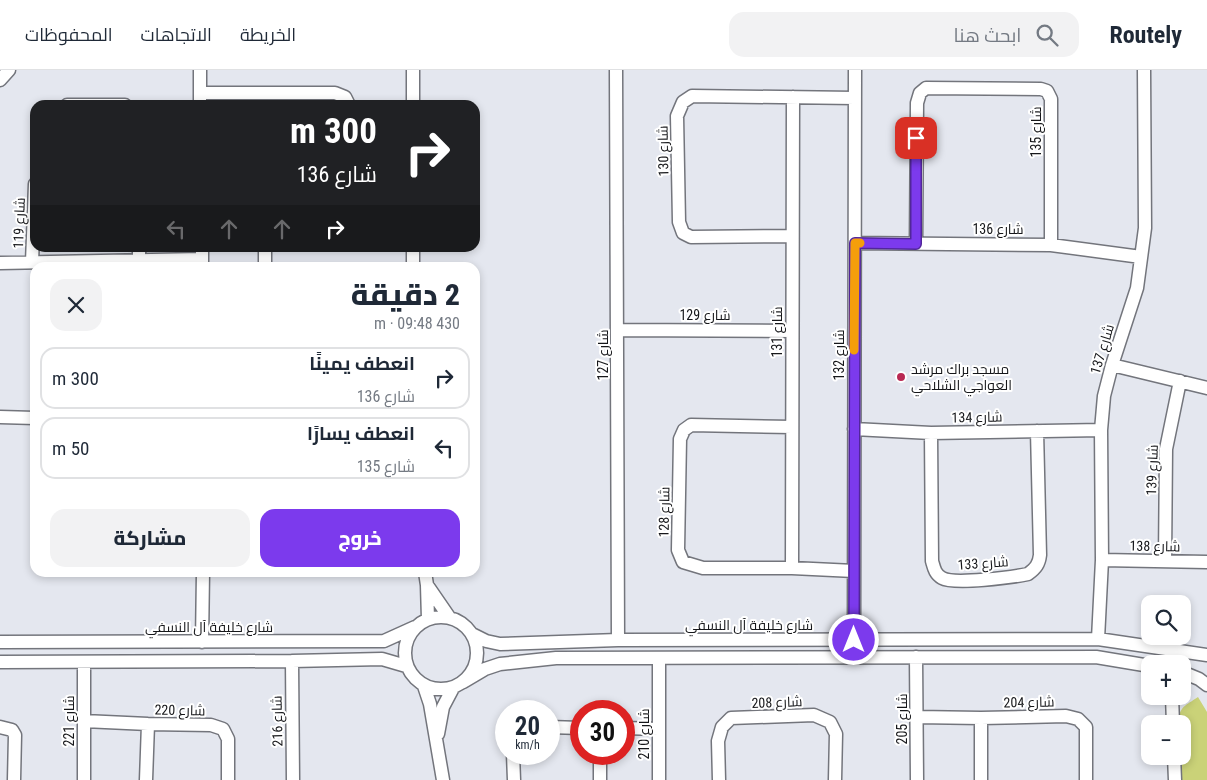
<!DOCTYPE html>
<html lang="ar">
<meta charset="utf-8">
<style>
body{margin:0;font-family:"Roboto Condensed",Cairo,sans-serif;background:#f2f2f3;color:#1f2937;direction:rtl;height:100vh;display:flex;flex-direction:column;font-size:19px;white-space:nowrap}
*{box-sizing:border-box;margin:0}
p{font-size:16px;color:#747a83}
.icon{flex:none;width:28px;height:28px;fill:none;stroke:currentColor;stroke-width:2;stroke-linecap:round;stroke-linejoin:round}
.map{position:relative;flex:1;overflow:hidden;direction:ltr}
.panel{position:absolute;left:30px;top:192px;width:450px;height:315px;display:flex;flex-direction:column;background:#fff;border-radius:15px;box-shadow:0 2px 8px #0003;direction:rtl}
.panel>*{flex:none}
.banner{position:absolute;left:30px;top:30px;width:450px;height:152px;border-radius:15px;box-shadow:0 2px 8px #0003;direction:rtl;background:#202124;color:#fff;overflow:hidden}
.buttons{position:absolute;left:1141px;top:525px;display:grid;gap:10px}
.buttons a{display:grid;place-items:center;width:50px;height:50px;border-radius:10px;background:#fff;box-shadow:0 2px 8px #0003;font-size:25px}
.speed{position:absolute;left:495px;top:630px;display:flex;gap:10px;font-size:25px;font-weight:700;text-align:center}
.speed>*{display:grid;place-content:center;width:65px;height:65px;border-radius:50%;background:#fff;box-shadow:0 2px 8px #0003;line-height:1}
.speed small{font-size:12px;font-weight:400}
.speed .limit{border:8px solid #d22;background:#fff;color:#111}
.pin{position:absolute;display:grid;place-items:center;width:42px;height:42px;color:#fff;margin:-21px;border-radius:10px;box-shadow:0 2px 8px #0006}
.me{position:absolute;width:55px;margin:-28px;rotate:0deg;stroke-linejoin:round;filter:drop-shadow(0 0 4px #0008)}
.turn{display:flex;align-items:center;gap:18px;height:105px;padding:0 20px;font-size:22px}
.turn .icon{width:65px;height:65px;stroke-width:2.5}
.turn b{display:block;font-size:35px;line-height:42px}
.lanes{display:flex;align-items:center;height:48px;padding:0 20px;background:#0003;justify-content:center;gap:25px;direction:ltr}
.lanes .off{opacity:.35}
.round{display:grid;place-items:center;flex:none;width:52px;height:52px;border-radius:15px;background:#f2f2f3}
.headline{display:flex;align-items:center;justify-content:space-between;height:85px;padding:0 20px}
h1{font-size:30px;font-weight:800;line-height:38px}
.button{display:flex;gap:10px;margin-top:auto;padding:10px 20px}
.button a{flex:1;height:58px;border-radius:15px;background:#7c3aed;color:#fff;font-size:20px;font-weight:800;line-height:58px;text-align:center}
.button a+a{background:#f2f2f3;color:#1f2937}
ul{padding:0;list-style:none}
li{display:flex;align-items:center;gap:15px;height:62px;margin:0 10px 8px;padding:0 10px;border:2px solid #e0e1e3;border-radius:15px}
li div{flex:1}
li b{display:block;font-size:19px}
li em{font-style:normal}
header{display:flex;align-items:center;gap:30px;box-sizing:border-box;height:70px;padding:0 25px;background:#fff;border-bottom:1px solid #e0e1e3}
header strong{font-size:24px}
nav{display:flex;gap:28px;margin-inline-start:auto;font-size:18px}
.search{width:350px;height:45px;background:#f2f2f3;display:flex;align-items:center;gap:12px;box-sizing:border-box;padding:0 18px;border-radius:15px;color:#747a83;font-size:19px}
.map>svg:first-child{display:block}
.green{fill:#cad278}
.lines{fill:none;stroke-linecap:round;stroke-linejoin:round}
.minor-casing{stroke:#73757c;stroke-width:15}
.minor{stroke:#fff;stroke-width:12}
.route-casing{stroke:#51269a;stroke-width:12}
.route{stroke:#7c3aed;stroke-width:9}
.slow{stroke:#f59e0b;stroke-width:9}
.poi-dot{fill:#b92953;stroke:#fff;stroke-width:2}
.labels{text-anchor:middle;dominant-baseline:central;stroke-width:4;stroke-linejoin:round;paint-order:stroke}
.street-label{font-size:14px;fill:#16171a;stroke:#fff}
.poi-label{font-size:14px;fill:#16171a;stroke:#fff;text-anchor:start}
</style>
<header>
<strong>Routely</strong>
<div class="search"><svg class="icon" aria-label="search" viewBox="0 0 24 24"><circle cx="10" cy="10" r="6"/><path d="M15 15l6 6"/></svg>ابحث هنا</div>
<nav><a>الخريطة</a><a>الاتجاهات</a><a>المحفوظات</a></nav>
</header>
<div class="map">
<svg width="1207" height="710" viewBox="0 0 1207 710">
<rect width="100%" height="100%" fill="#e4e7ef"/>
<path class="green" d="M1198,627L1207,642V710H1181L1180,686H1182V654H1179C1178,637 1185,636 1198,627Z"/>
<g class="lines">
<defs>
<path id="minor" d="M413,0V35
M616,0L618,570
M0,10L9,0
M200,23H335L345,27L349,35
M67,35H125
M200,35V0
M792,166L691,167L683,163L679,152L677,46L683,32L692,26L855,28
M855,173L1051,175L1141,187
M916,174L917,33L920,23L926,18L1041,19L1047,21L1051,29V175
M202,178V198
M265,178V198
M413,178V198
M139,191V178
M32,192L35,114
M0,193L202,189
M618,260L792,261
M1112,295L1207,318
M0,347L35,348
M792,357L691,355L684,360L680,369L678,480L683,492L703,498H792L854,501
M854,359L931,363L1101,360
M931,363L932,491C934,498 935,504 942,508C954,515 1013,507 1028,504C1036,498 1039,494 1040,485L1037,361
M1102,490L1207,492
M1165,491L1166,379L1180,311
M792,498L793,27
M425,502L427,515L428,549
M427,515L449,547
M405 583a36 36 0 1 1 72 0a36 36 0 1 1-72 0Z
M472,564L486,571L500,574L618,570L1098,569L1207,585
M1098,569L1102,490L1101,360L1104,326L1112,295L1137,218L1145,158L1144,0
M854,570L855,0
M0,572L384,571L415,557
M202,572L203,502
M916,587L917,710
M292,591L293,710
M0,592L292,591L382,589L406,596
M84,592V710
M1182,602L1199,609L1207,615
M463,612L485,599L500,594L556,588L1096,587L1150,596
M424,616L430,634L443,710
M1172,626L1173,654
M917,647L981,648L1066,646L1078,649L1086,657V710
M84,651L148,654L211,655L223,659L228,669V710
M0,657L12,660L15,665L14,710
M549,657L581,658
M624,658L658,659
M438,664L443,637L453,618
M513,684L514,710
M1174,686L1175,710
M146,710L148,654
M600,710V684
M659,710V588
M719,710L718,671L722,657L731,648L814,645L830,652L836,664L835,710
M981,710V648"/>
</defs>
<use href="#minor" class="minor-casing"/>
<use href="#minor" class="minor"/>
</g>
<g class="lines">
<defs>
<path id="route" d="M854,570L855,173L916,174V68"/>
</defs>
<use href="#route" class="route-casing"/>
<use href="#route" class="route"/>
<path class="slow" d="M854,280L855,173H860"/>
</g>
<circle class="poi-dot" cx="901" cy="307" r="5"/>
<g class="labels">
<g class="street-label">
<text transform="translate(1036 62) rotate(-90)">شارع 135</text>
<text transform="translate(663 81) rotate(-91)">شارع 130</text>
<text transform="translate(19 153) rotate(-88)">شارع 119</text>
<text x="998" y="159">شارع 136</text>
<text x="705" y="245">شارع 129</text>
<text transform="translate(777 262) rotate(-90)">شارع 131</text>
<text transform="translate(1102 279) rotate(-73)">شارع 137</text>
<text transform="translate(603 285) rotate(-90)">شارع 127</text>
<text transform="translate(839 285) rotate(-90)">شارع 132</text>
<text transform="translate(977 347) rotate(-1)">شارع 134</text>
<text transform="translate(1152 400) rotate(-88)">شارع 139</text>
<text transform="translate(664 442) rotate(-89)">شارع 128</text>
<text transform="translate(1155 476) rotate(1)">شارع 138</text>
<text transform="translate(983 493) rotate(-4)">شارع 133</text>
<text x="749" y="555">شارع خليفة آل النسفي</text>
<text x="209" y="557">شارع خليفة آل النسفي</text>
<text transform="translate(777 632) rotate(-2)">شارع 208</text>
<text transform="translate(1029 632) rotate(-1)">شارع 204</text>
<text transform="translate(180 640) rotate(1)">شارع 220</text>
<text transform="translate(902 649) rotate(-90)">شارع 205</text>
<text transform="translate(69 651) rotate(-90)">شارع 221</text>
<text transform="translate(277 651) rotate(-91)">شارع 216</text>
<text transform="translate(644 664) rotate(-90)">شارع 210</text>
</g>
<g class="poi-label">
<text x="911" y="299">مسجد براك مرشد<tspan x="911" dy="16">العواجي الشلاحي</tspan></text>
</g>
</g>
</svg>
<div class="buttons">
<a><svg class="icon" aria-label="search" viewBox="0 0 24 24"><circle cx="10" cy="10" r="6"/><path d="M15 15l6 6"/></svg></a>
<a>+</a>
<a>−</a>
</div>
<div class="speed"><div>20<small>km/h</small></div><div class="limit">30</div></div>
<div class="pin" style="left:916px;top:68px;background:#d93025"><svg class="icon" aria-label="arrive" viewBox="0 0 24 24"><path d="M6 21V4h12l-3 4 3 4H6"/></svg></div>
<svg class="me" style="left:854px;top:570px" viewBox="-20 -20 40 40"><circle r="17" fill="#7c3aed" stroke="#fff" stroke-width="3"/><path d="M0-11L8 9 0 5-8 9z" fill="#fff"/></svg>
<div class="banner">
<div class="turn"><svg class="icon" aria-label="right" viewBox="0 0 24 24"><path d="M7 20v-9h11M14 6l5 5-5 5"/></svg><div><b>300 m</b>شارع 136</div></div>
<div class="lanes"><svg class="icon off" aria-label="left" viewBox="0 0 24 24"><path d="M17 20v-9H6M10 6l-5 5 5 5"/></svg><svg class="icon off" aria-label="ahead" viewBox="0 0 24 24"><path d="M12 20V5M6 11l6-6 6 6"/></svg><svg class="icon off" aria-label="ahead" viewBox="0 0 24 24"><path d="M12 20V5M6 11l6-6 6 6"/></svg><svg class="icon" aria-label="right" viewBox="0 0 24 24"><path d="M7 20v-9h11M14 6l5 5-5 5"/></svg></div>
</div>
<section class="panel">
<div class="headline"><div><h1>2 دقيقة</h1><p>430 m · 09:48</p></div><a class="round"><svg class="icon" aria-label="close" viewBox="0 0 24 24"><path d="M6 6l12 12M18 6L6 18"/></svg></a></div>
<ul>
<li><svg class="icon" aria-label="right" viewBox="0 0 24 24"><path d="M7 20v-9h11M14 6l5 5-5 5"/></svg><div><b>انعطف يمينًا</b><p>شارع 136</p></div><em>300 m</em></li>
<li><svg class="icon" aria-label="left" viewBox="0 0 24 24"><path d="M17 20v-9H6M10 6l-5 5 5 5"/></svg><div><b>انعطف يسارًا</b><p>شارع 135</p></div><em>50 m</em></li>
</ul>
<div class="button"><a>خروج</a><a>مشاركة</a></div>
</section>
</div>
